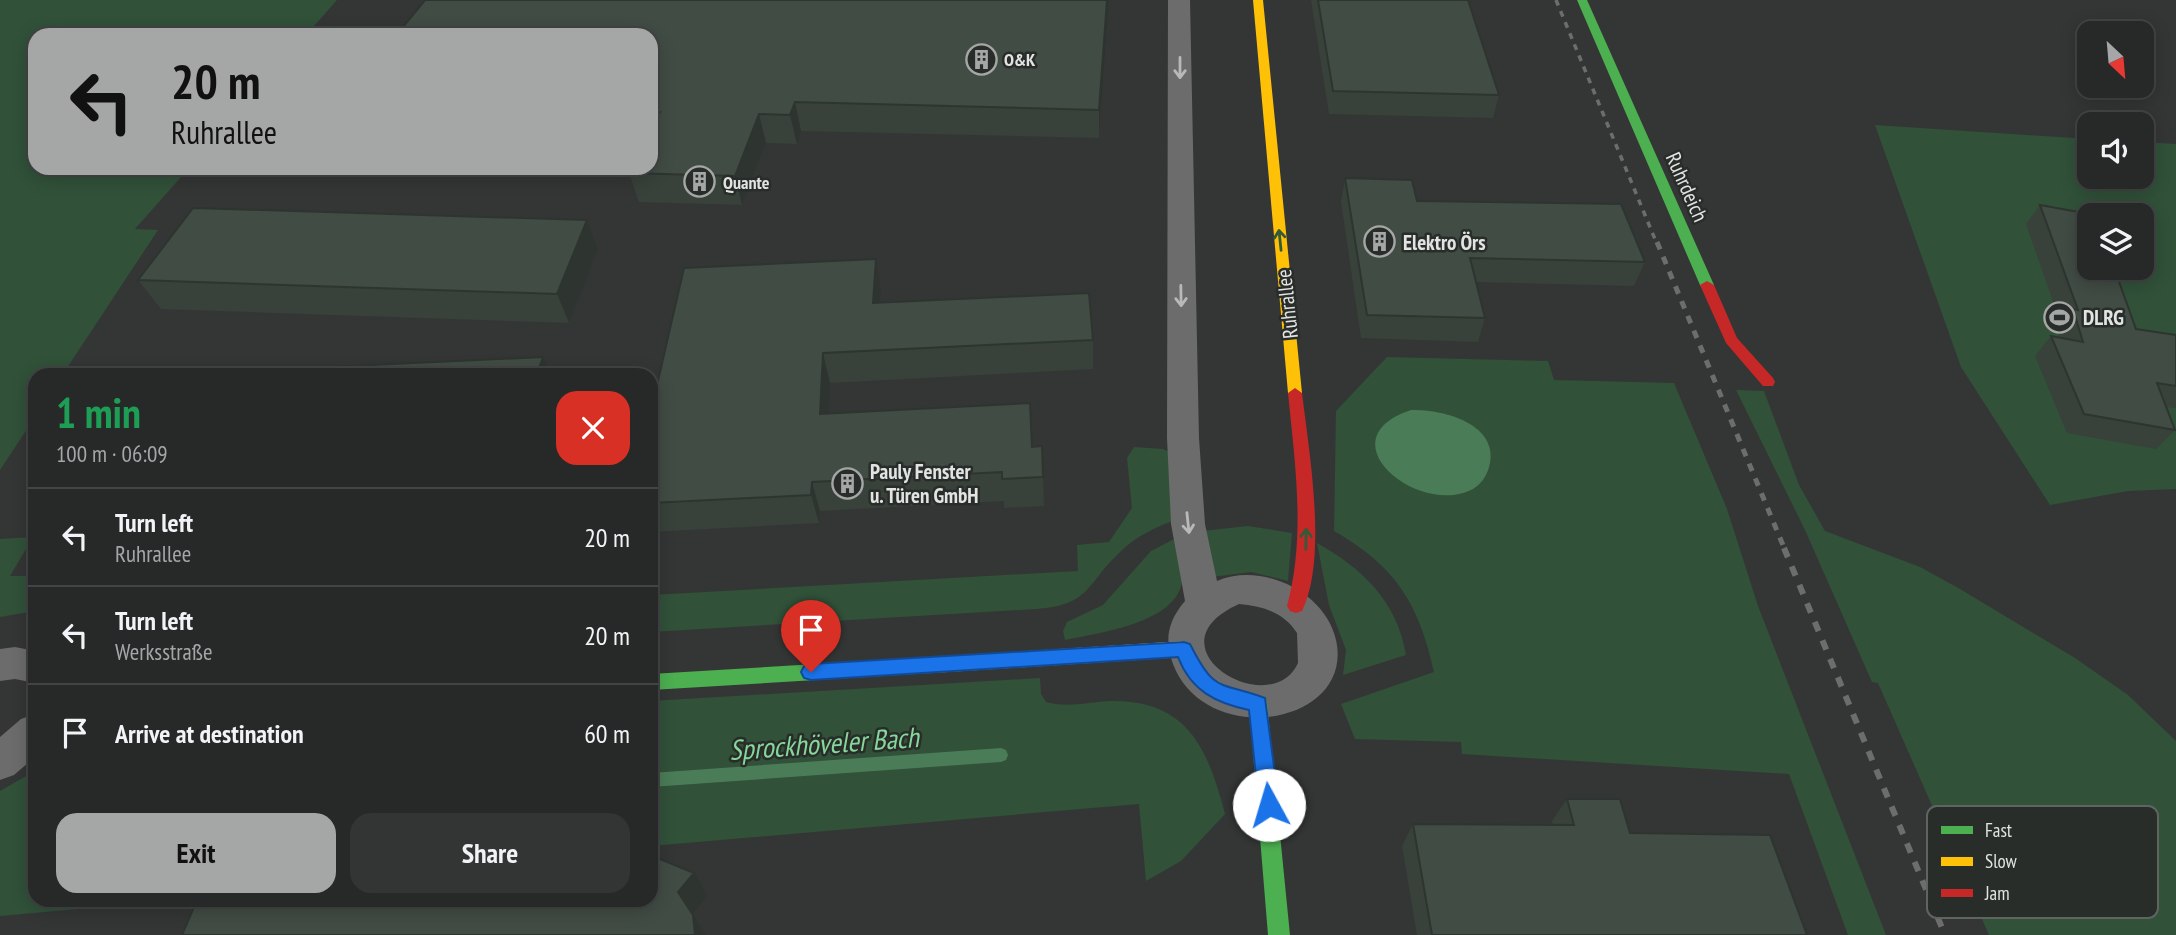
<!DOCTYPE html>
<meta charset="utf-8">
<style>
body{margin:0;font-family:"PT Sans Narrow",sans-serif;background:#333434;color:#f1f3f6;height:100vh;display:flex;flex-direction:column;font-size:26px;white-space:nowrap}
*{box-sizing:border-box;margin:0}
p{font-size:23px;color:#a4a6a8}
.icon{flex:none;width:38px;height:38px;fill:none;stroke:currentColor;stroke-width:2;stroke-linecap:round;stroke-linejoin:round}
.map{position:relative;flex:1;overflow:hidden}
.drawer{position:absolute;left:28px;top:368px;width:630px;height:539px;display:flex;flex-direction:column;background:#272828;border-radius:21px;box-shadow:0 4px 18px #0003,0 0 0 2px #434445}
.drawer>*{flex:none}
.banner{position:absolute;left:28px;top:28px;width:630px;height:147px;border-radius:21px;box-shadow:0 4px 18px #0003,0 0 0 2px #434445;background:#a4a7a5;color:#111;overflow:hidden}
.needle{width:46px;rotate:154deg}
.tools{position:absolute;left:2077px;top:21px;display:grid;gap:14px}
.tools a{display:grid;place-items:center;width:77px;height:77px;border-radius:14px;background:#272828;box-shadow:0 4px 18px #0003,0 0 0 2px #434445;font-size:35px}
.pin{position:absolute;display:grid;place-items:center;width:60px;height:60px;color:#fff;margin:-72px -30px;border-radius:50% 50% 50% 0;rotate:-45deg;box-shadow:0 0 7px #0007}
.pin .icon{rotate:45deg}
.me{position:absolute;width:77px;margin:-38px;rotate:354deg;stroke-linejoin:round;filter:drop-shadow(0 0 5px #0008)}
.turn{display:flex;align-items:center;gap:24px;height:147px;padding:0 28px;font-size:32px}
.turn .icon{width:91px;height:91px;stroke-width:2.5}
.turn b{display:block;font-size:49px;line-height:60px}
.round{display:grid;place-items:center;flex:none;width:74px;height:74px;border-radius:21px;background:#333434}
.headline{display:flex;align-items:center;justify-content:space-between;height:119px;padding:0 28px}
h1{font-size:42px;font-weight:600;line-height:52px;color:#1e9e55}
.cta{display:flex;gap:14px;margin-top:auto;padding:14px 28px}
.cta a{flex:1;height:80px;border-radius:21px;background:#a4a7a5;color:#111;font-size:28px;font-weight:600;line-height:80px;text-align:center}
.cta a+a{background:#333434;color:#f1f3f6}
ul{padding:0;list-style:none}
li{display:flex;align-items:center;gap:21px;height:98px;padding:0 28px;border-top:2px solid #434445}
li div{flex:1}
li b{display:block;font-size:26px}
li em{font-style:normal}
.map>svg:first-child{display:block}
.green{fill:#315139;fill-rule:evenodd}
.water{fill:#4a7c57}
.lines{fill:none;stroke-linecap:round;stroke-linejoin:round}
.stream{fill:#4a7c57;fill-rule:evenodd}
.street{fill:#6b6c6b;fill-rule:evenodd}
.fast{fill:#4caf50;fill-rule:evenodd}
.slow{fill:#ffc107;fill-rule:evenodd}
.jam{fill:#c62828;fill-rule:evenodd}
.rail-far2{stroke:#6d6d6d;stroke-width:3.5;stroke-dasharray:6 6;stroke-linecap:butt}
.rail-far1{stroke:#6d6d6d;stroke-width:5;stroke-dasharray:8 8;stroke-linecap:butt}
.rail{stroke:#6d6d6d;stroke-width:6;stroke-dasharray:10 10;stroke-linecap:butt}
.wall{fill:#38413a}
.shaded-wall{fill:#2e3530}
.building{fill:#414c44;stroke:#2e3530;stroke-width:2}
.oneway{stroke:#b8bab8}
.oneway2{stroke:#355a37}
.route{fill:#1a73e8;stroke:#114b97;stroke-width:2}
.labels{text-anchor:middle;dominant-baseline:central;stroke-width:5;stroke-linejoin:round;paint-order:stroke}
.far-poi-label{font-size:18px;font-weight:bold;fill:#e1e4e2;stroke:#292d2a;text-anchor:start}
.street-label{font-size:21px;fill:#e1e4e2;stroke:#292d2a}
.poi-label{font-size:21px;font-weight:bold;fill:#e1e4e2;stroke:#292d2a;text-anchor:start}
.near-water-label{font-size:28px;font-style:italic;fill:#86d79a;stroke:#292d2a}
.key{fill:#292d2a;stroke:#606461;stroke-width:2}
.key-label{font-size:19px;fill:#e1e4e2}
</style>
<div class="map">
<svg width="2176" height="935" viewBox="0 0 2176 935">
<rect width="100%" height="100%" fill="#343635"/>
<path class="green" d="M0,0H337L306,35H35V168H189L135,229L158,230L63,374H35V417L0,470Z
M1875,125L2089,139L2090,177H2142V142L2176,144V489L2128,491L2050,505L1961,367ZM2090,215H2142V268H2090Z
M1387,357L1548,361L1554,380L1674,383L1727,509L1758,606L1886,935H1848L1789,774L1462,754L1461,742L1355,739L1341,704L1434,672C1419,603 1395,566 1334,531L1336,411Z
M1736,390L1764,391L1799,485L1825,531L1920,567L1960,589L2075,658L2128,695L2176,741V935H1989L1878,683L1872,682L1805,530Z
M1134,447L1163,449L1172,453L1176,520C1155,527 1135,537 1119,553C1086,584 1091,605 1036,609L651,632V595L1078,571L1077,545L1109,542L1132,508L1127,458Z
M1248,526L1292,533L1288,581L1251,572L1212,577L1202,531Z
M33,537L10,576H35V611L0,617V539Z
M1178,537C1179,551 1184,568 1182,581C1177,623 1098,633 1065,640L1063,631L1067,622L1103,605L1151,551Z
M1317,543C1363,569 1397,601 1406,655L1343,675L1346,650L1329,605Z
M1040,678L1041,694L1046,702C1066,708 1090,702 1111,701C1189,700 1208,750 1225,814L1181,861L1146,881L1139,804L651,846V701Z
M35,771V900H178L0,916V791Z"/>
<path class="water" d="M1411,410C1440,409 1497,422 1490,463C1488,473 1483,483 1473,489C1418,518 1323,439 1411,410Z"/>
<g class="lines">
<path class="stream" d="M1001,748L1006,750L1008,755L1006,760L1001,762L651,787V773Z
M35,817V831L29,829L26,824L29,819Z"/>
<path class="street" d="M1168,0H1190L1199,438L1205,524L1217,581C1261,562 1325,591 1336,640C1355,725 1206,750 1173,664C1164,639 1168,621 1185,601L1171,524L1167,438ZM1239,604C1262,606 1284,612 1297,633L1298,663C1271,723 1144,647 1239,604Z
M15,647L35,651V683L15,679L0,681V649Z
M35,714V757L14,775L0,780V737L21,719Z"/>
<path class="fast" d="M1577,0H1587L1714,285L1712,288H1702L1700,285Z
M932,657L938,660L941,665L938,670L932,673L651,690V674Z
M1258,695L1265,697L1267,703L1290,935H1268L1249,703L1251,697Z"/>
<path class="slow" d="M1253,0H1263L1302,393L1295,398L1288,393Z
M1184,641L1190,644L1193,649L1190,654L1184,657L932,673L926,670L923,665L926,660L932,657Z"/>
<path class="jam" d="M1707,281L1714,285L1737,338L1773,378L1775,382L1773,386H1763L1726,343L1700,285Z
M1295,388L1302,393C1309,451 1328,559 1302,611L1296,613L1290,611L1287,606C1306,536 1295,464 1288,393Z"/>
<path class="rail-far2" d="M1556,0L1657,244"/>
<path class="rail-far1" d="M1657,242L1785,550"/>
<path class="rail" d="M1784,548L1945,935"/>
</g>
<path class="wall" d="M1109,0L1099,138L801,131L797,144L766,143L742,205L639,202L629,173L651,168V35L399,32Z
M1311,0H1468L1499,95L1493,118L1329,114Z
M1345,178L1417,201L1645,262L1634,286L1476,282L1485,318L1478,342L1361,338L1341,202Z
M2040,205L2136,329L2176,335V408L2166,407L2175,430L2156,449L2067,433L2035,356L2051,336L2060,338L2057,329L2061,324L2026,224Z
M598,250L569,323L161,309L138,280Z
M881,289L880,303L1093,340V369L830,383L828,413L1032,447L1042,446L1044,506L1004,508V501L820,511L819,523L651,532V411Z
M1567,799L1630,833L1807,935H1417L1402,846L1413,824L1553,825L1552,821Z"/>
<path class="shaded-wall" d="M1107,0H1109L1099,138V110Z
M795,102L801,131L797,144L790,115Z
M759,114L766,143L742,205L735,176Z
M587,220L598,250L569,323L557,294Z
M876,259L881,289L878,333L873,303Z
M823,353L830,383L827,443L820,414Z
M543,357L551,374H537Z
M812,482L820,511L819,523L811,495Z
M694,873L708,896L692,914L678,892Z
M693,915L706,935H695Z"/>
<path class="building" d="M425,0H1107L1099,110L795,102L790,115L759,114L735,176L629,173L632,168H651V129L660,112L651,111V35H356L359,31L399,32Z
M1318,0H1468L1499,95L1333,91Z
M1345,178L1412,180L1417,201L1621,204L1645,262L1470,258L1485,318L1367,315Z
M2040,205L2095,215H2090V268H2114L2136,329L2176,335V386L2157,383L2175,430L2084,414L2051,336L2083,342L2073,309L2078,310Z
M193,208L587,220L557,294L138,280Z
M876,259L873,303L1089,293L1093,340L823,353L820,414L1030,403L1032,447L1042,446L1043,477L1002,479V472L812,482L811,495L651,503V411L684,268Z
M543,357L537,374H180Z
M1567,799H1620L1630,833L1770,835L1807,935H1432L1413,824L1574,825Z
M660,859L694,873L678,892L693,915L695,935H182L197,900H651V860Z"/>
<defs><path id="oneway-shaft" d="M-6 0H5M1.5-3L5.5 0L1.5 3" fill="none" stroke-width="1.6" stroke-linecap="round" stroke-linejoin="round" transform="scale(1.75)"/></defs>
<g class="oneway">
<use href="#oneway-shaft" transform="translate(1180 68) rotate(90)"/>
<use href="#oneway-shaft" transform="translate(1181 296) rotate(89)"/>
<use href="#oneway-shaft" transform="translate(1188 523) rotate(84)"/>
</g>
<g class="oneway2">
<use href="#oneway-shaft" transform="translate(1280 240) rotate(-96)"/>
<use href="#oneway-shaft" transform="translate(1306 539) rotate(-89)"/>
</g>
<path class="route" d="M1184,642L1190,644C1215,694 1219,681 1265,698L1279,805L1276,811L1269,814L1262,811L1259,805L1249,710C1216,703 1191,691 1178,657L811,680L804,678L801,672L804,666L811,664Z"/>
<defs>
<symbol id="building-ring" viewBox="-11 -11 22 22"><circle r="9.5" fill="#292d2a" stroke="#a4a7a5" stroke-width="1.5"/><path d="M-4-6H4V6H1V3H-1V6H-4ZM-2.5-4.3h1.7v1.8h-1.7ZM.8-4.3h1.7v1.8H.8ZM-2.5-1h1.7V.8h-1.7ZM.8-1h1.7V.8H.8Z" fill="#a4a7a5"/></symbol>
<symbol id="stadium-ring" viewBox="-11 -11 22 22"><circle r="9.5" fill="#292d2a" stroke="#a4a7a5" stroke-width="1.5"/><path d="M0-5a6.5 5 0 1 0 0 10a6.5 5 0 1 0 0-10ZM-3.5-1.8h7v3.6h-7Z" fill="#a4a7a5"/></symbol>
</defs>
<g fill-rule="evenodd">
<use href="#building-ring" x="964" y="42" width="35" height="35"/>
<use href="#building-ring" x="682" y="164" width="35" height="35"/>
<use href="#building-ring" x="1362" y="224" width="35" height="35"/>
<use href="#stadium-ring" x="2042" y="300" width="35" height="35"/>
<use href="#building-ring" x="830" y="466" width="35" height="35"/>
</g>
<g class="labels">
<g class="far-poi-label">
<text x="1004" y="59">O&amp;K</text>
<text x="723" y="182">Quante</text>
</g>
<g class="street-label">
<text transform="translate(1687 187) rotate(66)">Ruhrdeich</text>
<text transform="translate(1287 304) rotate(-96)">Ruhrallee</text>
</g>
<g class="poi-label">
<text x="1403" y="242">Elektro Örs</text>
<text x="2083" y="317">DLRG</text>
<text x="870" y="471">Pauly Fenster<tspan x="870" dy="24">u. Türen GmbH</tspan></text>
</g>
<g class="near-water-label">
<text transform="translate(824 743) rotate(-4)">Sprockhöveler Bach</text>
</g>
</g>
<rect x="1927" y="806" width="231" height="112" rx="10" class="key"/>
<rect x="1941" y="826" width="32" height="8" fill="#4caf50"/>
<rect x="1941" y="857" width="32" height="9" fill="#ffc107"/>
<rect x="1941" y="889" width="32" height="8" fill="#c62828"/>
<g class="key-label">
<text x="1985" y="837">Fast</text>
<text x="1985" y="868">Slow</text>
<text x="1985" y="900">Jam</text>
</g>
</svg>
<div class="tools">
<a><svg class="needle" viewBox="-14 -14 28 28"><path d="M0-13l5 13h-10z" fill="#e53935"/><path d="M0 13l5-13h-10z" fill="#a4a6a8"/></svg></a>
<a><svg class="icon" aria-label="sound" viewBox="0 0 24 24"><path d="M4 9h4l5-4v14l-5-4H4zM17 9q2 3 0 6"/></svg></a>
<a><svg class="icon" aria-label="layers" viewBox="0 0 24 24"><path d="M12 4l9 5-9 5-9-5zM3 14l9 5 9-5"/></svg></a>
</div>
<div class="pin" style="left:811px;top:672px;background:#d93025"><svg class="icon" aria-label="arrive" viewBox="0 0 24 24"><path d="M6 21V4h12l-3 4 3 4H6"/></svg></div>
<svg class="me" style="left:1269px;top:805px" viewBox="-20 -20 40 40"><circle r="19" fill="#fff"/><path d="M0-13L10 11 0 6-10 11z" fill="#1a73e8"/></svg>
<div class="banner">
<div class="turn"><svg class="icon" aria-label="left" viewBox="0 0 24 24"><path d="M17 20v-9H6M10 6l-5 5 5 5"/></svg><div><b>20 m</b>Ruhrallee</div></div>
</div>
<section class="drawer">
<div class="headline"><div><h1>1 min</h1><p>100 m · 06:09</p></div><a class="round" style="background:#d93025;color:#fff"><svg class="icon" aria-label="close" viewBox="0 0 24 24"><path d="M6 6l12 12M18 6L6 18"/></svg></a></div>
<ul>
<li><svg class="icon" aria-label="left" viewBox="0 0 24 24"><path d="M17 20v-9H6M10 6l-5 5 5 5"/></svg><div><b>Turn left</b><p>Ruhrallee</p></div><em>20 m</em></li>
<li><svg class="icon" aria-label="left" viewBox="0 0 24 24"><path d="M17 20v-9H6M10 6l-5 5 5 5"/></svg><div><b>Turn left</b><p>Werksstraße</p></div><em>20 m</em></li>
<li><svg class="icon" aria-label="arrive" viewBox="0 0 24 24"><path d="M6 21V4h12l-3 4 3 4H6"/></svg><div><b>Arrive at destination</b></div><em>60 m</em></li>
</ul>
<div class="cta"><a>Exit</a><a>Share</a></div>
</section>
</div>
